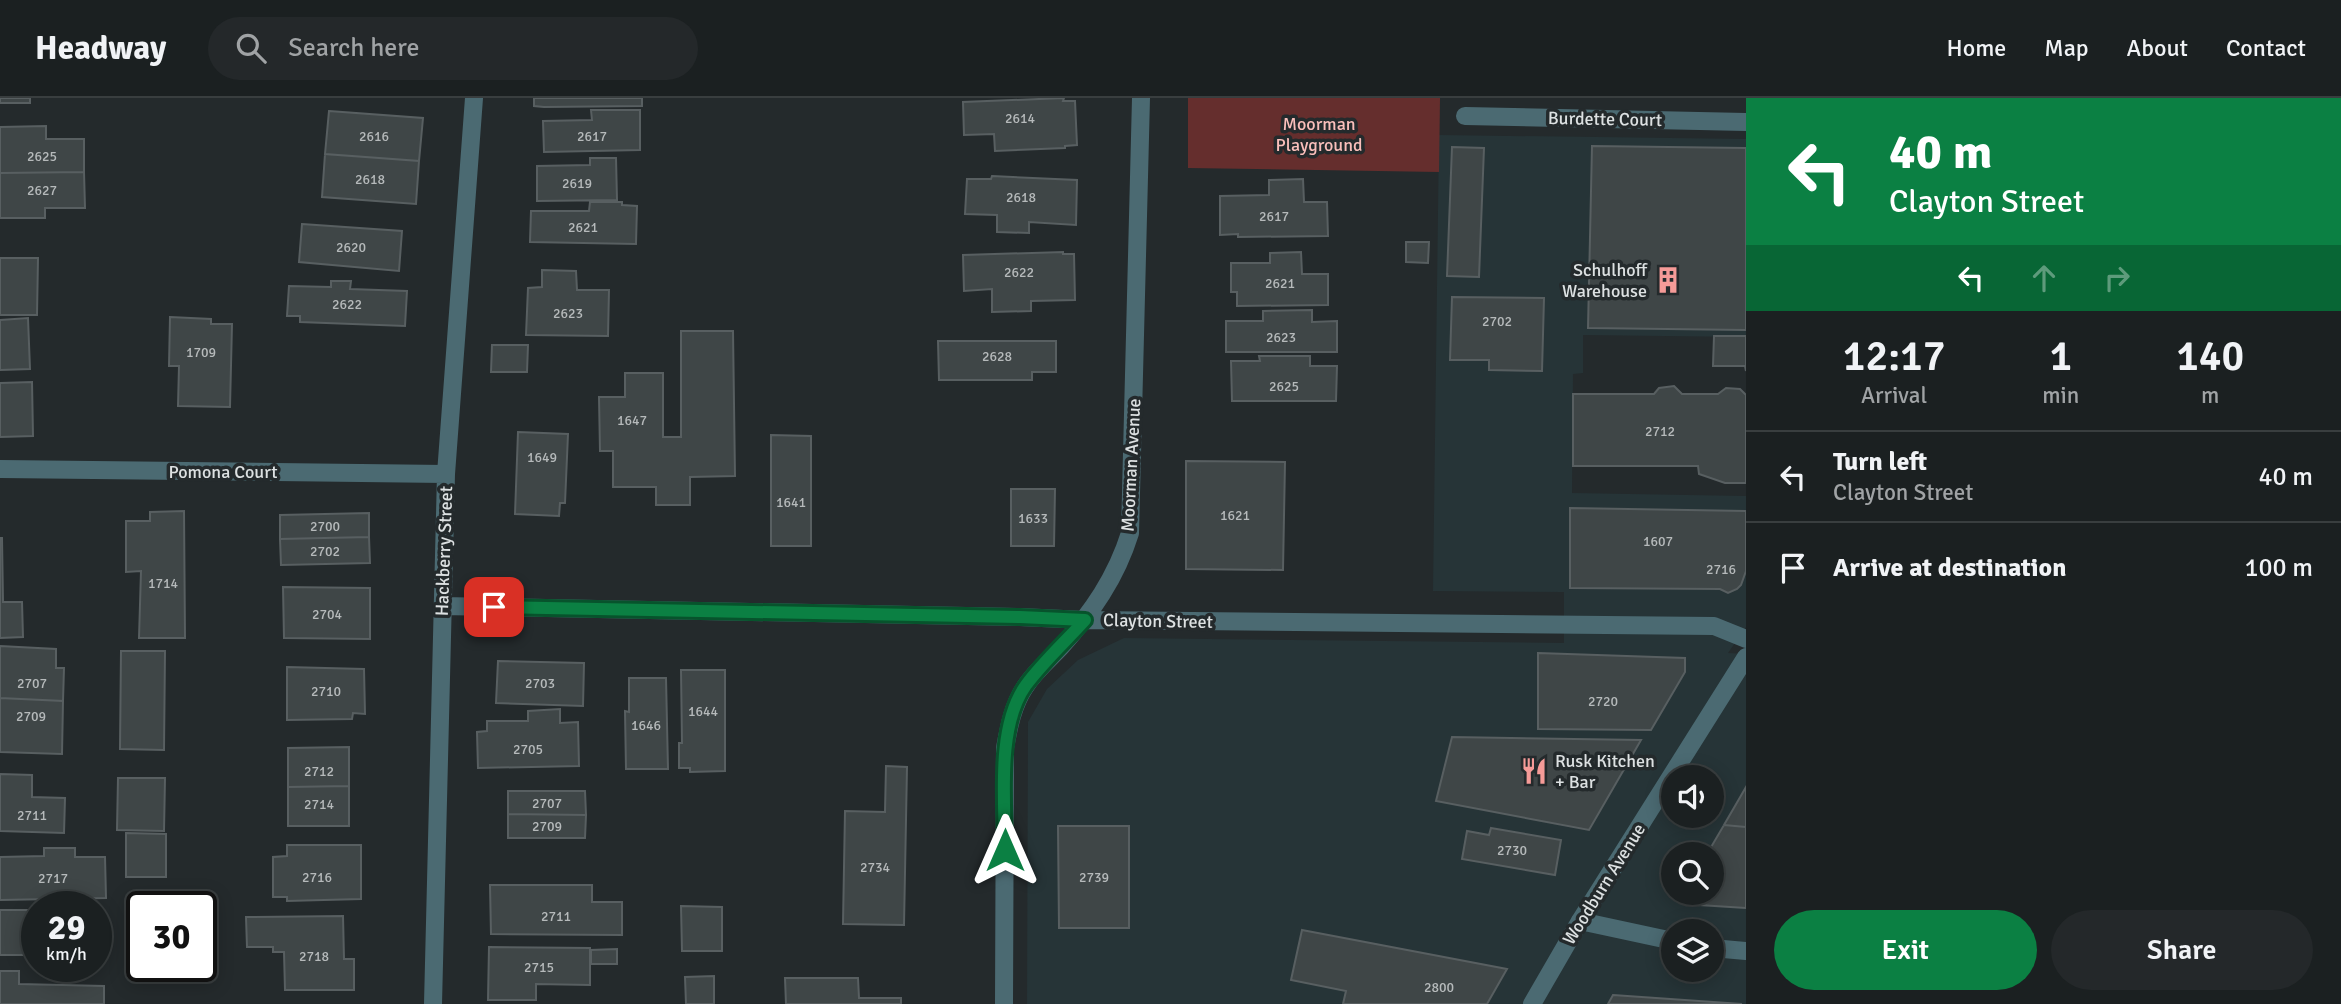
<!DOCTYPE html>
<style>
body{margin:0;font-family:Signika,sans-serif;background:#24282a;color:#f1f3f6;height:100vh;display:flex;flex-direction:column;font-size:26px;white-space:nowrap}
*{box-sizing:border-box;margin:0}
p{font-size:23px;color:#a0a3a5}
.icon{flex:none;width:38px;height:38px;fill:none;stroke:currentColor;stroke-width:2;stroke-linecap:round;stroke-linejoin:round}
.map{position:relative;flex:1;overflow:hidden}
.drawer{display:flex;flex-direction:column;background:#1b2021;width:595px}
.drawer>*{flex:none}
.top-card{background:#0b8043;color:#fff;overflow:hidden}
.tools{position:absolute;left:1661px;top:667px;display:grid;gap:14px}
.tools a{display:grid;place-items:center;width:63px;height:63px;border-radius:50%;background:#1b2021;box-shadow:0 4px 18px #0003,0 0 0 2px #393e3f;font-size:35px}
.speed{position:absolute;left:21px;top:793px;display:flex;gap:14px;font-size:35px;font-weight:700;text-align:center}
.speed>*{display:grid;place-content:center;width:91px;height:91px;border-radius:50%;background:#1b2021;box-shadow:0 4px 18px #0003,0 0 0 2px #393e3f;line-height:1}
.speed small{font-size:18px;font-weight:400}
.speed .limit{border:4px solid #111;border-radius:10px;background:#fff;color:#111}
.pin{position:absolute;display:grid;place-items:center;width:60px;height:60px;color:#fff;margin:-30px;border-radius:14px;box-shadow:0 4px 10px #0006}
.me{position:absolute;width:77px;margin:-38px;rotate:0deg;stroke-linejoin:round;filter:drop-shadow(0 0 5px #0008)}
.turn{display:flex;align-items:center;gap:24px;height:147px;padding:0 28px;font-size:32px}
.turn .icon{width:91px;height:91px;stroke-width:2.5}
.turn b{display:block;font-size:49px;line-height:60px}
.lanes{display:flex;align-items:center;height:66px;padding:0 28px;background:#0003;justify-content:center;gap:35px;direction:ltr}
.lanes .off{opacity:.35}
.eta{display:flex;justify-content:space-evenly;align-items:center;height:119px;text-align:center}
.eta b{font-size:42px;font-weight:600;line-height:49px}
.button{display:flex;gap:14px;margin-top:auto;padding:14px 28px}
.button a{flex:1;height:80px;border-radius:42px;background:#0b8043;color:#fff;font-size:28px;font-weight:600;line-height:80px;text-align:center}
.button a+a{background:#24282a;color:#f1f3f6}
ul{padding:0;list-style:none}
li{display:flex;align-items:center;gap:21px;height:91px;padding:0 28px;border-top:2px solid #393e3f}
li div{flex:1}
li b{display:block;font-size:26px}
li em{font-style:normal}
header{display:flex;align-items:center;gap:42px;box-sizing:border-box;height:98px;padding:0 35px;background:#1b2021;border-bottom:2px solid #393e3f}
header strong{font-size:33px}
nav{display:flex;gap:38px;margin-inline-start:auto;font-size:24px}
.search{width:490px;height:63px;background:#24282a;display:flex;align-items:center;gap:18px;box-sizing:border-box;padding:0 24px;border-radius:38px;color:#a0a3a5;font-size:26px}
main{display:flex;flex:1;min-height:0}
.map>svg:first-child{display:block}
.built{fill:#263437;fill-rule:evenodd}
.green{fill:#652e2d}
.building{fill:#3f4647;stroke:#585f61;stroke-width:2}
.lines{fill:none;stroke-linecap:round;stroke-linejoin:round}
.minor{stroke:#4b6a72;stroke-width:18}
.tertiary{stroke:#4b6a72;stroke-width:18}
.route-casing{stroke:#07532c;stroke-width:18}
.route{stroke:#0b8043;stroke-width:12}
.labels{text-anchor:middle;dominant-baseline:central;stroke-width:7;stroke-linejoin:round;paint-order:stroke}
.number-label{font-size:14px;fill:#b6babb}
.street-label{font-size:18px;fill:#dde1e2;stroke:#242a2c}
.park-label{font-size:18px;fill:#fabfbb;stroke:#242a2c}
.poi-label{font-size:18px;fill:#dde1e2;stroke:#242a2c;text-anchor:end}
</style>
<header>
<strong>Headway</strong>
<div class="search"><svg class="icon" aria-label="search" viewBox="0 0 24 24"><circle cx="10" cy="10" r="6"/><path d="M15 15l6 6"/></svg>Search here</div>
<nav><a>Home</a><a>Map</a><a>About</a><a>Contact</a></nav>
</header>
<main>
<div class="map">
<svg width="1746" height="906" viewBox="0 0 1746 906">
<rect width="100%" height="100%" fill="#242a2c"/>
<path class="built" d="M1439,37L1746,41V239L1583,237V275L1573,276L1572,395L1746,398V529L1728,555L1746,556V906H1027L1028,624L1047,591L1078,562L1124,540L1564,545V494L1433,493ZM1673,679H1712V718H1673ZM1673,756H1712V794H1673ZM1673,833H1712V872H1673Z"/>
<path class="green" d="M1188,0H1440L1439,74L1188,70Z"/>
<path class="building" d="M0,0H30V5H0Z
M534,0H642V8L544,9L534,8Z
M1064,0L1063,3H1075L1077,47L1065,48V50L995,53L994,36L964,37L963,4Z
M591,12H640V52L544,54L543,23L592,22Z
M329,13L423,20L419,63L325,56Z
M46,28V41H84V74L0,75V29Z
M1592,48L1746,50V232L1588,230Z
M1452,49L1484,50L1479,179L1447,178Z
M325,56L419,63L416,106L322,99Z
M590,60H616L617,102L537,103V68L590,67Z
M84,74L85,110H45V120H0V75Z
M992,78L1077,82L1076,127L1029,124V135L997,134V117L965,116L967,81H991Z
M1303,81L1304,104H1327L1328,138L1238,139V136L1220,137V98L1269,97V82Z
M590,104H622V107L637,108L636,146L530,144L531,113H589Z
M302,126L402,133L399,173L299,164Z
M1406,144H1429L1428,165L1406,164Z
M1063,154V156H1074L1075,202L1031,203V213L992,214V191L964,193L963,157Z
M1301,154L1302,176H1328V207L1237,208V194H1231V165H1270V155Z
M0,160H38L37,217H0Z
M542,172L576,173L577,192H609L608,238L526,237L528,190L542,189Z
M331,183H351L350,191L407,193L405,228L300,224V218H287L289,188L331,189Z
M1452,199L1544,200L1542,273L1489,272V262H1450Z
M1312,212V224L1337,223V254H1226V223H1263V213Z
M170,219L211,221V226H232L230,309L178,308L179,268H169Z
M28,220L30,271L0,272V222Z
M681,233H733L735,378L690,379V407H656V389H613V353H600L599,299H625V275H663V339H681Z
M1714,238H1746V273L1745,268H1713Z
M938,243H1056V274H1032V282H939Z
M492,247H528L527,274H491Z
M1259,258H1310V268H1337L1336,303H1232L1231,263H1260Z
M32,284L33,338L0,339V285Z
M1674,288L1682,296H1718L1726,290L1740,291L1746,297V385H1725L1699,376L1698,368H1573V296H1654L1659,290Z
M518,334L568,336L565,405H560L559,418L515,416Z
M771,337L811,338V448H771Z
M1186,363L1285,364L1283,472L1186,471Z
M1011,391H1055L1054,448H1011Z
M1570,410L1746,413V473L1741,487L1737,491L1728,495L1720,491L1570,490Z
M184,413L185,540H139L141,473L126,474V423H150V414Z
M369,415V439L280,441V417Z
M369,439L370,465L281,467L280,441Z
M0,440H2L3,504H22L23,539L0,540Z
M283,489L370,490V541L284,540Z
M0,548L56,551V570H64L63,603L0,600Z
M121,553H165L164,652L120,651Z
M1538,555L1685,560V574L1651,632L1538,631Z
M498,563L584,565L583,608L496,605Z
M287,569L364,571L365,616L353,615L352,621L287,622Z
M681,572H725V673L690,674V670H679V645H682Z
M629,580H666L668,671H626L625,613L629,614Z
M0,600L63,603L62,656L0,654Z
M560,611V625L578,624L579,668L478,670L477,634L487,633V623H528V613Z
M1452,639L1641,642L1589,732L1436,703Z
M349,649V688L288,689V650Z
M886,668L907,669L904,827L843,826L845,713L885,714Z
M0,676L32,677V699L65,700L64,735L0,733Z
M118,680H165L164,733L117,732Z
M349,688V728H288V689Z
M1746,689V729L1724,727Z
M508,693H585L586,717L508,716Z
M508,716L586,717L585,740H508Z
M1724,727L1746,729V810L1699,807L1692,794H1712V756H1707Z
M1058,728H1129V830H1059Z
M1491,730L1561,742L1555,777L1462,761L1467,733L1489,737Z
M126,735L166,736V779H126Z
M287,747H361V801L287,803V799H273V759L287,758Z
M44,750H75V759H105L106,800L0,802V759L44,758Z
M490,787H592V804H622V837L491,836Z
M681,808L722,809V853H682Z
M0,812H37V857H0Z
M96,813H105V857H96Z
M201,818H213V854H201Z
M343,818L344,861H354V892H285L284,854H273V849H247L246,819Z
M1302,832L1507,871L1487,906H1343L1346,893L1291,882Z
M489,849L590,850V887L536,886V902H488Z
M617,851V866H591V852Z
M0,873H19V886L104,888V906H0Z
M714,878V906H686L685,879Z
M785,880H858L859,900H901V906H786Z
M1613,897L1742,906H1608Z"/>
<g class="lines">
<path class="minor" d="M1465,18L1746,24
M0,371L446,376
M442,508L1020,519L1085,522L1714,528L1746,541
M1580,823L1673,843
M1712,850L1746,853
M433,906L446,376L474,0
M1004,906L1005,650C1009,628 1013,607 1025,589C1034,574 1049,562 1061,549C1092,514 1116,480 1130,435L1141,0"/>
<path class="tertiary" d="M1532,906L1580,823L1746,559"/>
</g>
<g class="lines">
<defs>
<path id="route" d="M494,509L1020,519L1085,522C1065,544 1043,564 1026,587C996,629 1005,703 1005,752"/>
</defs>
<use href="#route" class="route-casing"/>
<use href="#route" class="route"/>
</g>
<defs>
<symbol id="building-bare" viewBox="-9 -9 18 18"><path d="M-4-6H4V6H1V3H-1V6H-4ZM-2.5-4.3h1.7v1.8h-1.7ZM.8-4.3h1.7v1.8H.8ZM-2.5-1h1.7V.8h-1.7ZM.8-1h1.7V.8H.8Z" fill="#f59b98" stroke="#242a2c" stroke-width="2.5" paint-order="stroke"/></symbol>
<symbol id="restaurant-bare" viewBox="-9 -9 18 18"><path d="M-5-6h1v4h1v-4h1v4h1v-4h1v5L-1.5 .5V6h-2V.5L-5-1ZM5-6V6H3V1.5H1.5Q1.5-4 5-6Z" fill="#f59b98" stroke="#242a2c" stroke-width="2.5" paint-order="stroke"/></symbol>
</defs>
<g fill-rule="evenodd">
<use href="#building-bare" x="1649" y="163" width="38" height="38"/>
<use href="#restaurant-bare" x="1515" y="654" width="38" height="38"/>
</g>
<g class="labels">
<g class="number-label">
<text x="1020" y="20">2614</text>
<text x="374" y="38">2616</text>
<text x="592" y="38">2617</text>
<text x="42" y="58">2625</text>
<text x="370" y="81">2618</text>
<text x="577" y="85">2619</text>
<text x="42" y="92">2627</text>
<text x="1021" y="99">2618</text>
<text x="1274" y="118">2617</text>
<text x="583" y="129">2621</text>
<text x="351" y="149">2620</text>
<text x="1019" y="174">2622</text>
<text x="1280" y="185">2621</text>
<text x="347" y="206">2622</text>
<text x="568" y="215">2623</text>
<text x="1497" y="223">2702</text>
<text x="1281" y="239">2623</text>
<text x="201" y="254">1709</text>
<text x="997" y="258">2628</text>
<text x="1284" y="288">2625</text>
<text x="632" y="322">1647</text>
<text x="1660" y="333">2712</text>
<text x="542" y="359">1649</text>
<text x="791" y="404">1641</text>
<text x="1235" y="417">1621</text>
<text x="1033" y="420">1633</text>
<text x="325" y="428">2700</text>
<text x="1658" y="443">1607</text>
<text x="325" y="453">2702</text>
<text x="1721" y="471">2716</text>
<text x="163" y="485">1714</text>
<text x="327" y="516">2704</text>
<text x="32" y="585">2707</text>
<text x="540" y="585">2703</text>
<text x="326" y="593">2710</text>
<text x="1603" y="603">2720</text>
<text x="703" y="613">1644</text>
<text x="31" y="618">2709</text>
<text x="646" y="627">1646</text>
<text x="528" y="651">2705</text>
<text x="319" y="673">2712</text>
<text x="547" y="705">2707</text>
<text x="319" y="706">2714</text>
<text x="32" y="717">2711</text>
<text x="547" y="728">2709</text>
<text x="1512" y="752">2730</text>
<text x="875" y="769">2734</text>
<text x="317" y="779">2716</text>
<text x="1094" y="779">2739</text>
<text x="53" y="780">2717</text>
<text x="556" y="818">2711</text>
<text x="314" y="858">2718</text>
<text x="539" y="869">2715</text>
<text x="1439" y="889">2800</text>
</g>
<g class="street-label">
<text transform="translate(1605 21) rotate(1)">Burdette Court</text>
<text transform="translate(1131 367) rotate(-87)">Moorman Avenue</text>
<text x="223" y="374">Pomona Court</text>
<text transform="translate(444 453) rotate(-88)">Hackberry Street</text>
<text transform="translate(1158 523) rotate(1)">Clayton Street</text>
<text transform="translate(1604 786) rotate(-58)">Woodburn Avenue</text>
</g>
<g class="park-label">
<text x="1319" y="26">Moorman<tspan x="1319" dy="21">Playground</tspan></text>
</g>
<g class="poi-label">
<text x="1647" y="172">Schulhoff<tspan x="1647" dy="21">Warehouse</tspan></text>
<text x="1555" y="663" text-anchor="start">Rusk Kitchen<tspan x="1555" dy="21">+ Bar</tspan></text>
</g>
</g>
</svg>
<div class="tools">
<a><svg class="icon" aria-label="sound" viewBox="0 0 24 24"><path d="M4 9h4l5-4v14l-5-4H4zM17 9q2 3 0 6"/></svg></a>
<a><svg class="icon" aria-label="search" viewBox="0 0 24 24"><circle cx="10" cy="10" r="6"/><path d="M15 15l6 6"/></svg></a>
<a><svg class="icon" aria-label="layers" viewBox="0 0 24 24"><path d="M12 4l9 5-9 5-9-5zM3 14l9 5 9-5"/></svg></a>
</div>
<div class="speed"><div>29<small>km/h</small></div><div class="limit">30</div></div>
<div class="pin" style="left:494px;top:509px;background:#d93025"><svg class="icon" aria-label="arrive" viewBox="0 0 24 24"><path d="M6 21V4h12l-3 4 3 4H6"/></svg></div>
<svg class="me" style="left:1005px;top:752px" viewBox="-20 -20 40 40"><path d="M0-17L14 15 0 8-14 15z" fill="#0b8043" stroke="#fff" stroke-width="4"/></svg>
</div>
<section class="drawer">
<div class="top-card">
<div class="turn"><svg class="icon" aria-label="left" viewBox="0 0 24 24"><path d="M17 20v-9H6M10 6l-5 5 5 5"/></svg><div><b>40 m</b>Clayton Street</div></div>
<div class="lanes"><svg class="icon" aria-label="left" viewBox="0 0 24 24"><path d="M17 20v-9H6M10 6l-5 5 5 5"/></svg><svg class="icon off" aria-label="ahead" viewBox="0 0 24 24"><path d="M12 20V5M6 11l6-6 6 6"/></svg><svg class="icon off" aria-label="right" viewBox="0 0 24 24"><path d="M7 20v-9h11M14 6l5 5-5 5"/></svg></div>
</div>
<div class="eta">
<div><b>12:17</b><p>Arrival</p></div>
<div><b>1</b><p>min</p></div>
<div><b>140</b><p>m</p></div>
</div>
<ul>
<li><svg class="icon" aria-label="left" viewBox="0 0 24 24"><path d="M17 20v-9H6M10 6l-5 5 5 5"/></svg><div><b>Turn left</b><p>Clayton Street</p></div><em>40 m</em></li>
<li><svg class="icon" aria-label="arrive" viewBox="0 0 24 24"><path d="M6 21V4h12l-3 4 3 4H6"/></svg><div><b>Arrive at destination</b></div><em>100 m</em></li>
</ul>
<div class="button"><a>Exit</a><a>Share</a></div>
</section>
</main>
